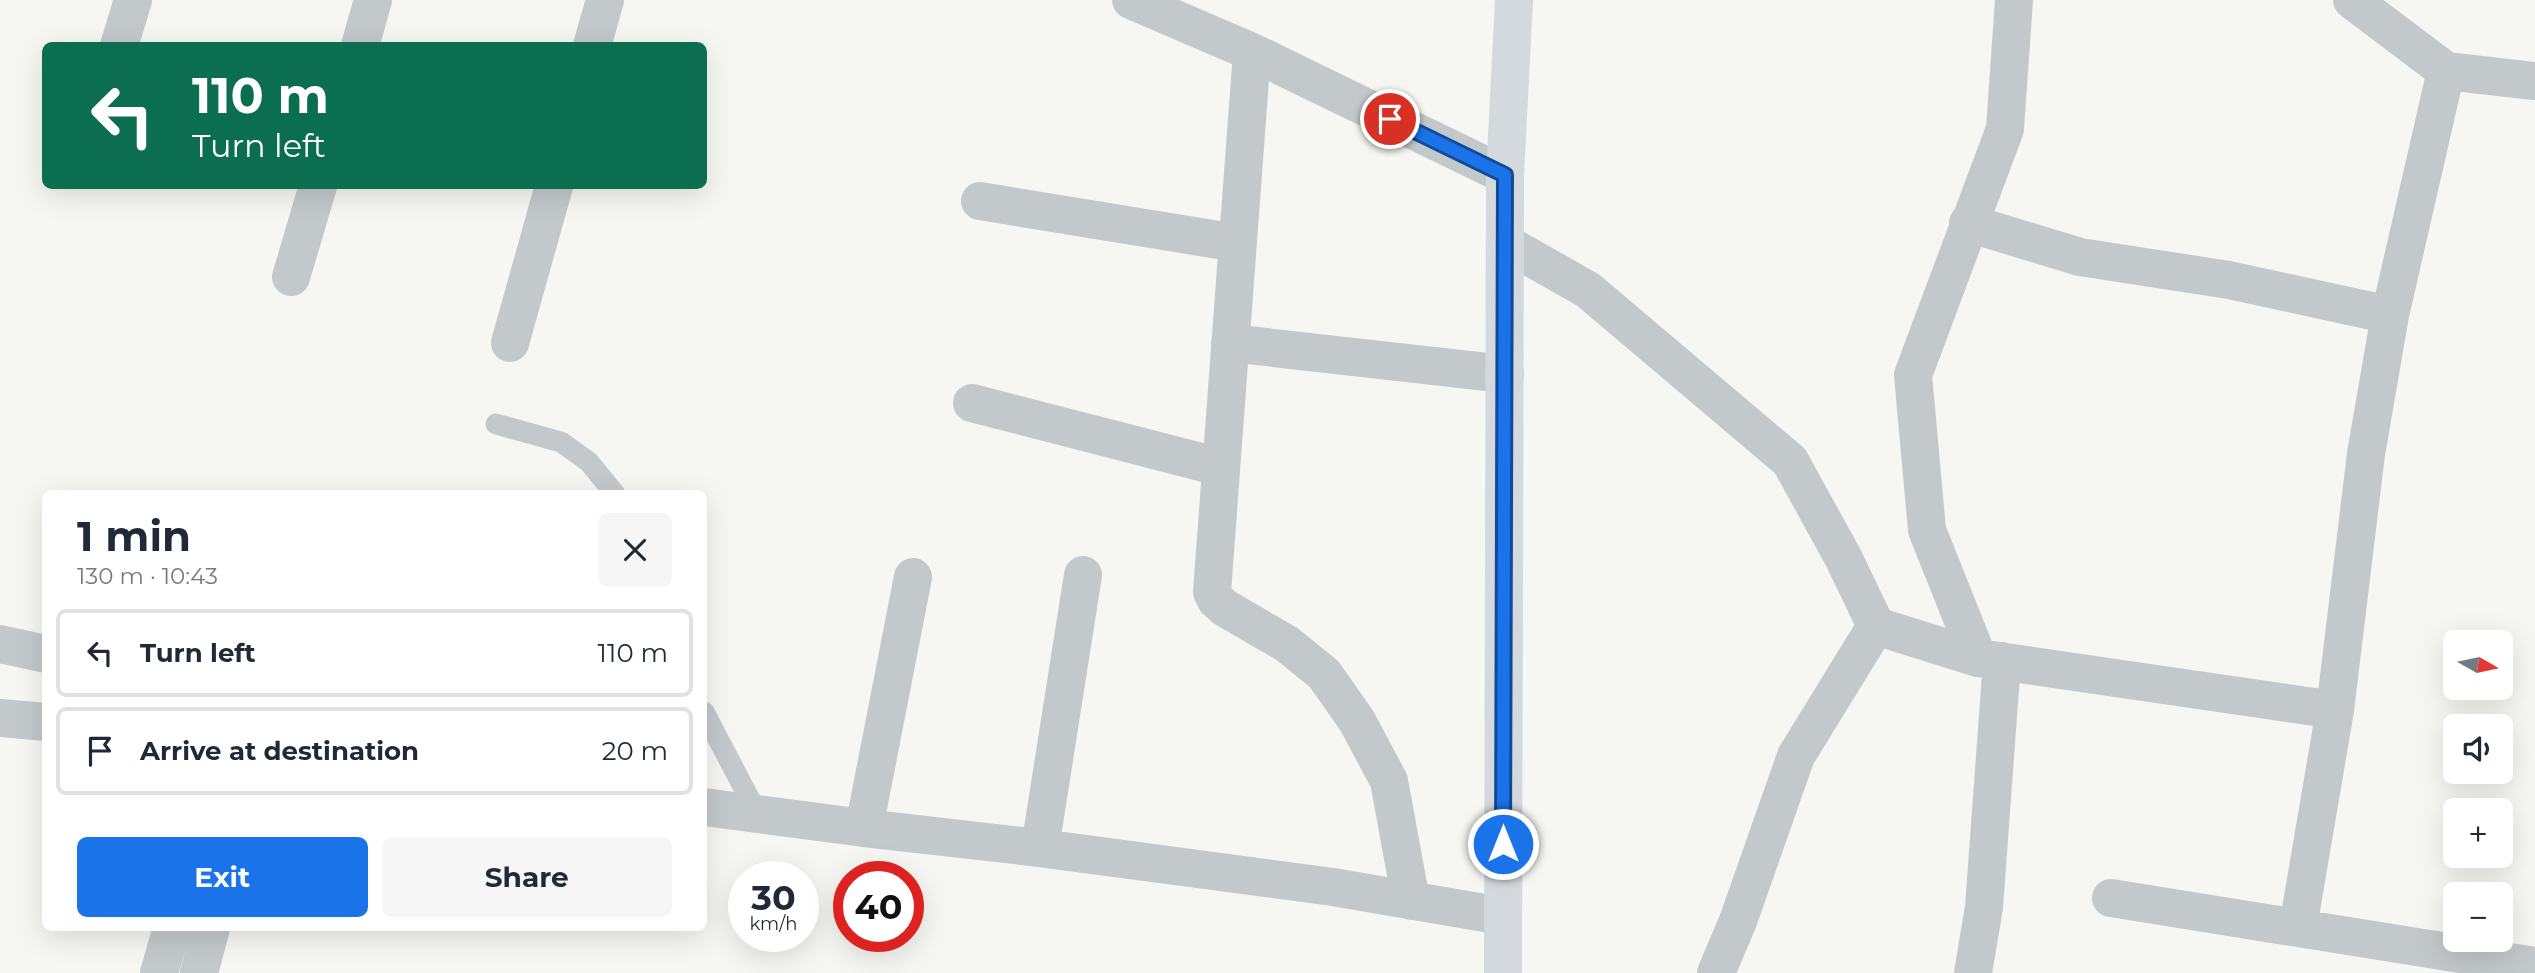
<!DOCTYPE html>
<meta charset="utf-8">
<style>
body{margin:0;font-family:Montserrat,sans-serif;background:#f6f6f7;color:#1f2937;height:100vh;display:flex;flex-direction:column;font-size:26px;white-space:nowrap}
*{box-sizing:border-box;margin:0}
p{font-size:23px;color:#747a83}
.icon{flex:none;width:38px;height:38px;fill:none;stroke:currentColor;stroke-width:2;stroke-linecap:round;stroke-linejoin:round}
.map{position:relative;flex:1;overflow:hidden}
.panel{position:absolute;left:42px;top:490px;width:665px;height:441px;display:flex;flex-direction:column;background:#fff;border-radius:10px;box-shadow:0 7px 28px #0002}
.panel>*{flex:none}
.banner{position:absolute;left:42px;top:42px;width:665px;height:147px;border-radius:10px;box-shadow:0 7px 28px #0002;background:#0b6e4f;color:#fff;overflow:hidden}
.needle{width:46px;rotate:99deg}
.fabs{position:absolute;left:2443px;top:630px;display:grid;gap:14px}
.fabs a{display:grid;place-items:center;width:70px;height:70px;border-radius:10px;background:#fff;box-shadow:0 7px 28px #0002;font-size:35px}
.speed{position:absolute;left:728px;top:861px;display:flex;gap:14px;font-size:35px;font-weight:700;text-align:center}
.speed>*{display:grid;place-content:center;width:91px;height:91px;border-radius:50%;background:#fff;box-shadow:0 7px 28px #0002;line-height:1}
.speed small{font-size:18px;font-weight:400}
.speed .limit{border:10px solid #d22;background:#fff;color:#111}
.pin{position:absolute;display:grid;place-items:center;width:60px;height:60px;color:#fff;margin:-30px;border:4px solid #fff;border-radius:50%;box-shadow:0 2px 7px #0007}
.me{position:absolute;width:77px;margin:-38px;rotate:0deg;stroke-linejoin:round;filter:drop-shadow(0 0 5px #0008)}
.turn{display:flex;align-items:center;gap:24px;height:147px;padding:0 35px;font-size:32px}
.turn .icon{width:91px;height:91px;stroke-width:2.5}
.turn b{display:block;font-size:49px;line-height:60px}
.round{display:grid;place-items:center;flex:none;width:74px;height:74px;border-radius:10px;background:#f6f6f7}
.head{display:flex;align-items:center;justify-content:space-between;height:119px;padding:0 35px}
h1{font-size:42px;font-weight:700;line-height:52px}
.cta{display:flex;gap:14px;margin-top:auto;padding:14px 35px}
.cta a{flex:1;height:80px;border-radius:10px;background:#1a73e8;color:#fff;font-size:28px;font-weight:700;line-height:80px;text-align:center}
.cta a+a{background:#f6f6f7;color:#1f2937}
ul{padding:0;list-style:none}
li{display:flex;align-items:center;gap:21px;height:88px;margin:0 14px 10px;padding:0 21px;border:4px solid #e0e1e3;border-radius:10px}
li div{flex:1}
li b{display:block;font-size:26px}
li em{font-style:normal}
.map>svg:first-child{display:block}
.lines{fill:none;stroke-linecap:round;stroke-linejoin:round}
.lane{stroke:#c3c8cb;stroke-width:21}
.street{stroke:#c3c8cb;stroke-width:38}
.secondary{stroke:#d4d9dd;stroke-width:38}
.route-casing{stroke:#114b97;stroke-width:18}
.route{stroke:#1a73e8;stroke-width:12}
</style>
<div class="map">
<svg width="2535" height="973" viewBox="0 0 2535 973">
<rect width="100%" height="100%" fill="#f6f6f2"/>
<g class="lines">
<path class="lane" d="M496,424L561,442L589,462L615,494
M704,712L758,815"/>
<path class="street" d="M1131,0L1252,52L1505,175
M2014,0L2005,129L1913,375L1927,530L1978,658L2335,710
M119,46L133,0
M360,46L373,0
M592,46L605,0
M1252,52L1212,592L1216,600L1225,608L1287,644L1324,674L1357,721L1389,781L1411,901
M2446,71L2535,81
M980,201L1237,243
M1968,223L2080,257L2229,280L2390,315
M1505,243L1588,290L1790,461L1844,559L1876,626
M291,277L318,186
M510,343L554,186
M1230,343L1505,374
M972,403L1220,467
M913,577L864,828L1040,848L1333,887L1502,916
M0,644L46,654
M0,718L46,722
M704,807L864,828
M1040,848L1083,575
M2111,898L2535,966
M2298,927L2335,710L2366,454L2390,315L2446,71L2352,0
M159,973L172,928
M199,973L211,928
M1716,973L1738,921L1796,756L1876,626L1978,658
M1973,973L1984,907L2002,661"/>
<path class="secondary" d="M1503,973L1505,175L1514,0"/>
</g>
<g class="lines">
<defs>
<path id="route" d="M1390,119L1505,175L1503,844"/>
</defs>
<use href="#route" class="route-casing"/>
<use href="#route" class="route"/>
</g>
</svg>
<div class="fabs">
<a><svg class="needle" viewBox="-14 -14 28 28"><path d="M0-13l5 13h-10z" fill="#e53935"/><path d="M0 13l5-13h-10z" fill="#747a83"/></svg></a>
<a><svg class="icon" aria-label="sound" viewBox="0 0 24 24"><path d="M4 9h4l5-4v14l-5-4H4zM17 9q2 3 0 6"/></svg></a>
<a>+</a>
<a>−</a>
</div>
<div class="speed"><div>30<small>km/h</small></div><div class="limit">40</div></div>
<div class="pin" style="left:1390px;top:119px;background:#d93025"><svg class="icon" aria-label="arrive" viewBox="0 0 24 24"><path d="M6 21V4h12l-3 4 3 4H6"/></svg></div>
<svg class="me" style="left:1503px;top:844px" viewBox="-20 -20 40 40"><circle r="17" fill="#1a73e8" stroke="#fff" stroke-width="3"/><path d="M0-11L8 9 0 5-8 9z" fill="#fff"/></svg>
<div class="banner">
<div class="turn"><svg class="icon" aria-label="left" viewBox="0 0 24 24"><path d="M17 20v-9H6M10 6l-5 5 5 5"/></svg><div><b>110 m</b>Turn left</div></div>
</div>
<section class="panel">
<div class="head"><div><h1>1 min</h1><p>130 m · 10:43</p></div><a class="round"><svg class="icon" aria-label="close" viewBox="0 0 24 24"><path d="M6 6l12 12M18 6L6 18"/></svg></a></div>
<ul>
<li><svg class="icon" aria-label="left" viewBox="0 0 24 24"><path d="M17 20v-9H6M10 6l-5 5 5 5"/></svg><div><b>Turn left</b></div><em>110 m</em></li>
<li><svg class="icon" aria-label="arrive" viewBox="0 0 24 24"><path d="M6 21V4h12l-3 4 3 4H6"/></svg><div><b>Arrive at destination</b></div><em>20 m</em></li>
</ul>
<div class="cta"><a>Exit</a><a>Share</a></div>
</section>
</div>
